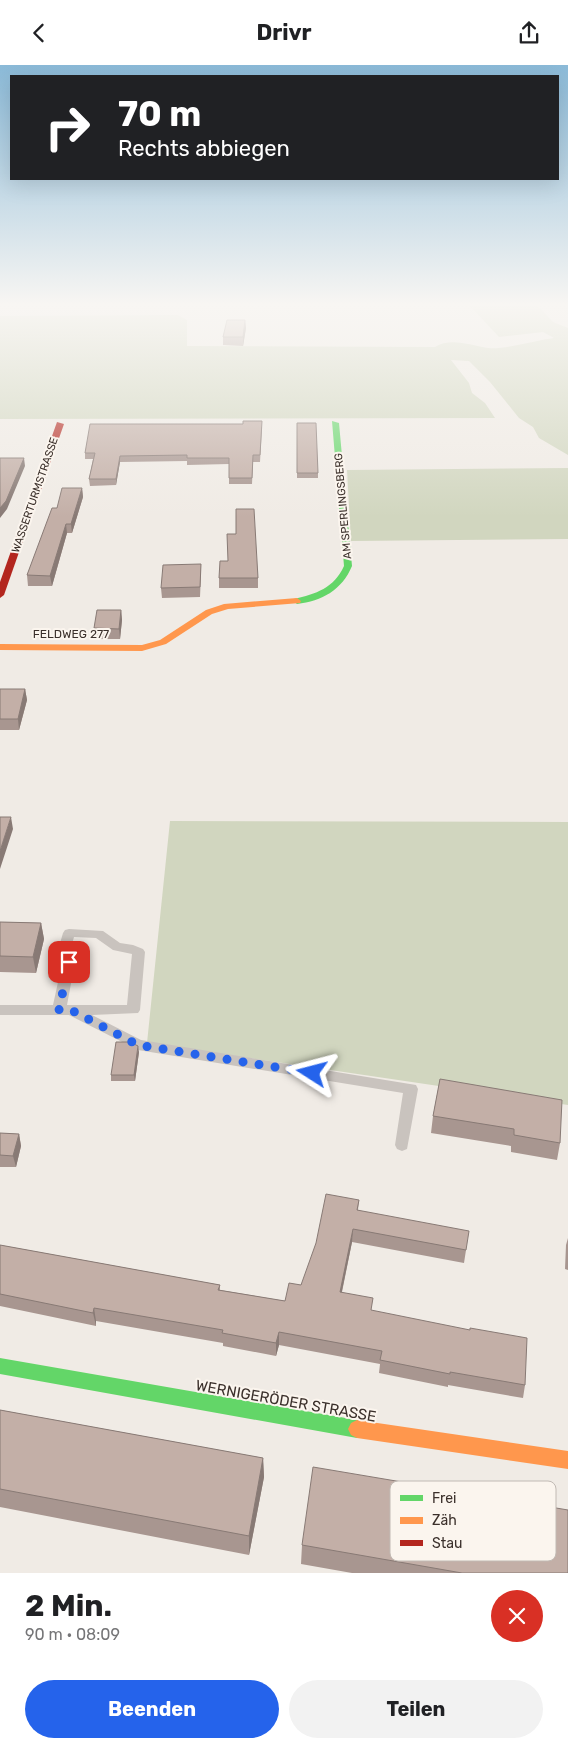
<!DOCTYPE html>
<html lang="de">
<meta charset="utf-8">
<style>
body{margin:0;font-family:Rubik,sans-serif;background:#f2f2f2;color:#202124;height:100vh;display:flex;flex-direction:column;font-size:19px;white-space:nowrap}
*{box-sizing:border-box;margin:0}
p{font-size:16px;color:#757577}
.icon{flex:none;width:28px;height:28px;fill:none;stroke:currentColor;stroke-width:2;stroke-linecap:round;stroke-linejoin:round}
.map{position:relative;height:1508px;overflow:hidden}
.sheet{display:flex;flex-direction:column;background:#fff;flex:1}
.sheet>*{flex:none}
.top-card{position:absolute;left:10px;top:10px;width:549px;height:105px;border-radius:0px;box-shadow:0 5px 20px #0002;background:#202124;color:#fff;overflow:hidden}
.pin{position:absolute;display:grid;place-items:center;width:42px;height:42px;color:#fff;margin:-21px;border-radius:10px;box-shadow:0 2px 8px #0006}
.me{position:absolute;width:55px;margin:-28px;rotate:279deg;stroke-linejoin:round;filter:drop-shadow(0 0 4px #0008)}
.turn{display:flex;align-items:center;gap:18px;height:105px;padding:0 25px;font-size:22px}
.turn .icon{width:65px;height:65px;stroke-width:2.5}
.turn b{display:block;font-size:35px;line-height:42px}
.round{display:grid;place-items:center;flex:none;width:52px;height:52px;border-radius:26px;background:#f2f2f2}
.headline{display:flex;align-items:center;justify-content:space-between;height:85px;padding:0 25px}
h1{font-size:30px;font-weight:700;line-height:38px}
.cta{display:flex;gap:10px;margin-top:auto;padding:10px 25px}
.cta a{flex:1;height:58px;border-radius:30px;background:#2563eb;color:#fff;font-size:20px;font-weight:700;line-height:58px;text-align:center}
.cta a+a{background:#f2f2f2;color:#202124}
header{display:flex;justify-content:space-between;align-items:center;height:65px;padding:0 25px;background:#fff;font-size:22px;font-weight:700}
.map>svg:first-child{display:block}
.green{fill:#d1d6bf}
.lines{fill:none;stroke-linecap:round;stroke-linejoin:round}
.lane{fill:#c9c3be;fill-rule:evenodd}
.fast{fill:#63d668;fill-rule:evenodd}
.slow{fill:#ff974d;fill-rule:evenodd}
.jam{fill:#b3261e;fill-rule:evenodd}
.wall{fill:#a89690}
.shaded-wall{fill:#887a75}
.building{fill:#c3afa7;stroke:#887a75}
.route{stroke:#2563eb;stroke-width:9;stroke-dasharray:0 16.2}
.labels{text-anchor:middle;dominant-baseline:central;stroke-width:4;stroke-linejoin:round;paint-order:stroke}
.far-street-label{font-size:11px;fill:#3b302b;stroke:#fbf5ee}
.street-label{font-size:12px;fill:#3b302b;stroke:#fbf5ee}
.near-street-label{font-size:15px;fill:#3b302b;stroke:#fbf5ee}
.key{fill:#fbf5ee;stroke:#c1bab4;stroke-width:1}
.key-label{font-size:14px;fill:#3b302b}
</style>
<header><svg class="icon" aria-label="back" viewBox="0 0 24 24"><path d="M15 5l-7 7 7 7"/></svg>Drivr<svg class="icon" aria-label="share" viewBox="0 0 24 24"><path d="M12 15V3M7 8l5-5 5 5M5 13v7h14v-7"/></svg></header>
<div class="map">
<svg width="568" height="1508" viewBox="0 0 568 1508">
<rect width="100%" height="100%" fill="#f0ebe5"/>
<path class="green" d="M470,241H538L553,257L568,263V390L539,373L533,362L519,353L490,317L469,296L451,295L469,318L472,328L485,338L495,353L0,354V251L178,250L187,255V281L435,282C451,272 472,281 488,283C504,285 537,275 554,273L543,267L499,272Z
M568,403V474L351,476L347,405Z
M170,756L568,757V1040L147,978Z"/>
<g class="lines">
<path class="lane" d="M69,864L103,866L120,878L133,880L143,884L145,887L140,945L138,948L92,950L141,975L416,1020L418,1024L407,1084L402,1086L397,1084L395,1080L403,1028L138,985L69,950H0V940H53L62,899L56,892L63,868L65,865ZM74,872L96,873L113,885L132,889L127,940H67L75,897L69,890Z"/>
<path class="fast" d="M332,356L339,358L352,501C342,525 322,536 297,539L293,536L294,534C316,529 334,523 344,501Z
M0,1293L357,1355L363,1358L366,1364L363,1370L357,1373L0,1309Z"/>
<path class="slow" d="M297,533L301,536L300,538L228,544L212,549L166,579L142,586L0,585V579L142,580L160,575L206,545L224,539Z
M357,1355L568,1386V1404L357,1373L351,1370L348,1364L351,1358Z"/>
<path class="jam" d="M57,357L64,359L4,530L0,533V517Z"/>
</g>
<path class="wall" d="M245,255L246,263L243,281L223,280V272Z
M297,358L318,408V413H297Z
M262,362L260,397H253L252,419H229V399L187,400V396L120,397L116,420L90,421L89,414L93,394H85V388Z
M82,423L83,432L72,468H67L52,521H28L27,510L57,443Z
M236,469L258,513V523H219V513L228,496Z
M201,499V509L200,532L162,533L161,523Z
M121,545L122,555L120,574H95L94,563Z
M0,624H25L27,635L19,665H0Z
M0,857L41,858L44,874L36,908L0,907Z
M139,987L135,1016H111V1010Z
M440,1014L560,1078L557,1095L511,1087V1081L431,1068L433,1051Z
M0,1068L19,1069L21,1081L16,1102H0Z
M359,1135L358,1145L466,1185L464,1198L352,1177L342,1227L372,1246L525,1320L523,1333L448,1320V1322L379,1308L380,1299L279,1280L276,1291L223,1281V1278L96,1256V1261L0,1241V1180L220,1220V1225L285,1236L301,1220Z
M568,1173V1205L565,1204L566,1180Z
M0,1345L263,1393L264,1412L249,1490L0,1442Z
M302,1480L568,1508H352L301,1499Z"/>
<path class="shaded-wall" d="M245,255L246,263L243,281V272Z
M120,391V397L116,420V414Z
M24,393L25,401L7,444L0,453V443Z
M82,423L83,432L72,468L71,459Z
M66,459L67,468L52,521L50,511Z
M121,545L122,555L120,574L119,564Z
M25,624L27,635L19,665L18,654Z
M11,752L13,764L0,804V786Z
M41,858L44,874L36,908L33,892Z
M138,981L139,987L135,1016L134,1010Z
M19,1069L21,1081L16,1102L13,1091Z
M353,1164L352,1177L339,1240L340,1227Z
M94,1243L96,1256V1261L93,1248Z
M279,1267V1280L276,1291V1278Z
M263,1393L264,1412L249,1490V1471Z"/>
<path class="building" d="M227,255H245L243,272H223Z
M243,356H262L260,390H253L252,413H229V393H187V390L120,391L116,414H89L95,388H85L90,359H243Z
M297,358H316L318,408H297Z
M0,393H24L6,436L0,443Z
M62,423H82L71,459H66L50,511L27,510L52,443H57Z
M236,444H254L258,513H219L220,496H228L227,469H236Z
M201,499L200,522L161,523L163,500Z
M97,545H121L119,564L94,563Z
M0,624H25L18,654H0Z
M0,752H11L0,786Z
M0,857L41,858L33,892L0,891Z
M116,977H130L138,981L134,1010H111Z
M440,1014L562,1035L560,1078L514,1070V1064L433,1051Z
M0,1068L19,1069L13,1091L0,1090Z
M326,1129L359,1135L357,1145L469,1166L466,1185L353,1164L340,1227L373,1233L371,1245L470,1265V1263L527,1273L525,1320L450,1307V1309L380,1295L382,1286L279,1267L276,1278L222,1268L223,1265L94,1243L93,1248L0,1229V1180L220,1220L218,1225L285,1236L289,1218L301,1220L316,1178Z
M0,1345L263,1393L249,1471L0,1424Z
M313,1402L568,1445V1508H462L302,1480Z"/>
<linearGradient id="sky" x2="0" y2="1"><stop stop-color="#8bbad8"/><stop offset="0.53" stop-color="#f8f6f3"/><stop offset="1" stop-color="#f8f6f3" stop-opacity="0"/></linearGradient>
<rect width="568" height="452" fill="url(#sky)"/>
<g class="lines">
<path class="route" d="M69,897L59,945H71L138,980L312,1008"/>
</g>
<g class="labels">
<g class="far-street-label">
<text transform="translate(35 430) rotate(-71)">WASSERTURMSTRASSE</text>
<text transform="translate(343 441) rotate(-95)">AM SPERLINGSBERG</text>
</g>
<g class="street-label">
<text x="71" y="569">FELDWEG 277</text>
</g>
<g class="near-street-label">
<text transform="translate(286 1336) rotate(10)">WERNIGERÖDER STRASSE</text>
</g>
</g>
<rect x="390" y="1416" width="166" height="80" rx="8" class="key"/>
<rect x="400" y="1430" width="23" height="6" fill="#63d668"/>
<rect x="400" y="1452" width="23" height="7" fill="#ff974d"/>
<rect x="400" y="1475" width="23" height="6" fill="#b3261e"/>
<g class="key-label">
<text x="432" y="1438">Frei</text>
<text x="432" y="1460">Zäh</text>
<text x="432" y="1483">Stau</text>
</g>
</svg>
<div class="pin" style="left:69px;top:897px;background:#d93025"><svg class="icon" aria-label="arrive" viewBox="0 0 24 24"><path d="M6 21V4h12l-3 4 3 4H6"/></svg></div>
<svg class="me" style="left:312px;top:1008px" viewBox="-20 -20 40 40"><path d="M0-17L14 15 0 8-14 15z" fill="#2563eb" stroke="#fff" stroke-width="4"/></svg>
<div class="top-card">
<div class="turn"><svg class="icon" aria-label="right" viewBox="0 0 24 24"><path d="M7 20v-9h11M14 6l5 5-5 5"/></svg><div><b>70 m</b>Rechts abbiegen</div></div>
</div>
</div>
<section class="sheet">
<div class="headline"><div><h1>2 Min.</h1><p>90 m · 08:09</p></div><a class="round" style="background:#d93025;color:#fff"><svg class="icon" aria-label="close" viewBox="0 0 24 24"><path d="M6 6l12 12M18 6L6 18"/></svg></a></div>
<div class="cta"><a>Beenden</a><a>Teilen</a></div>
</section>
